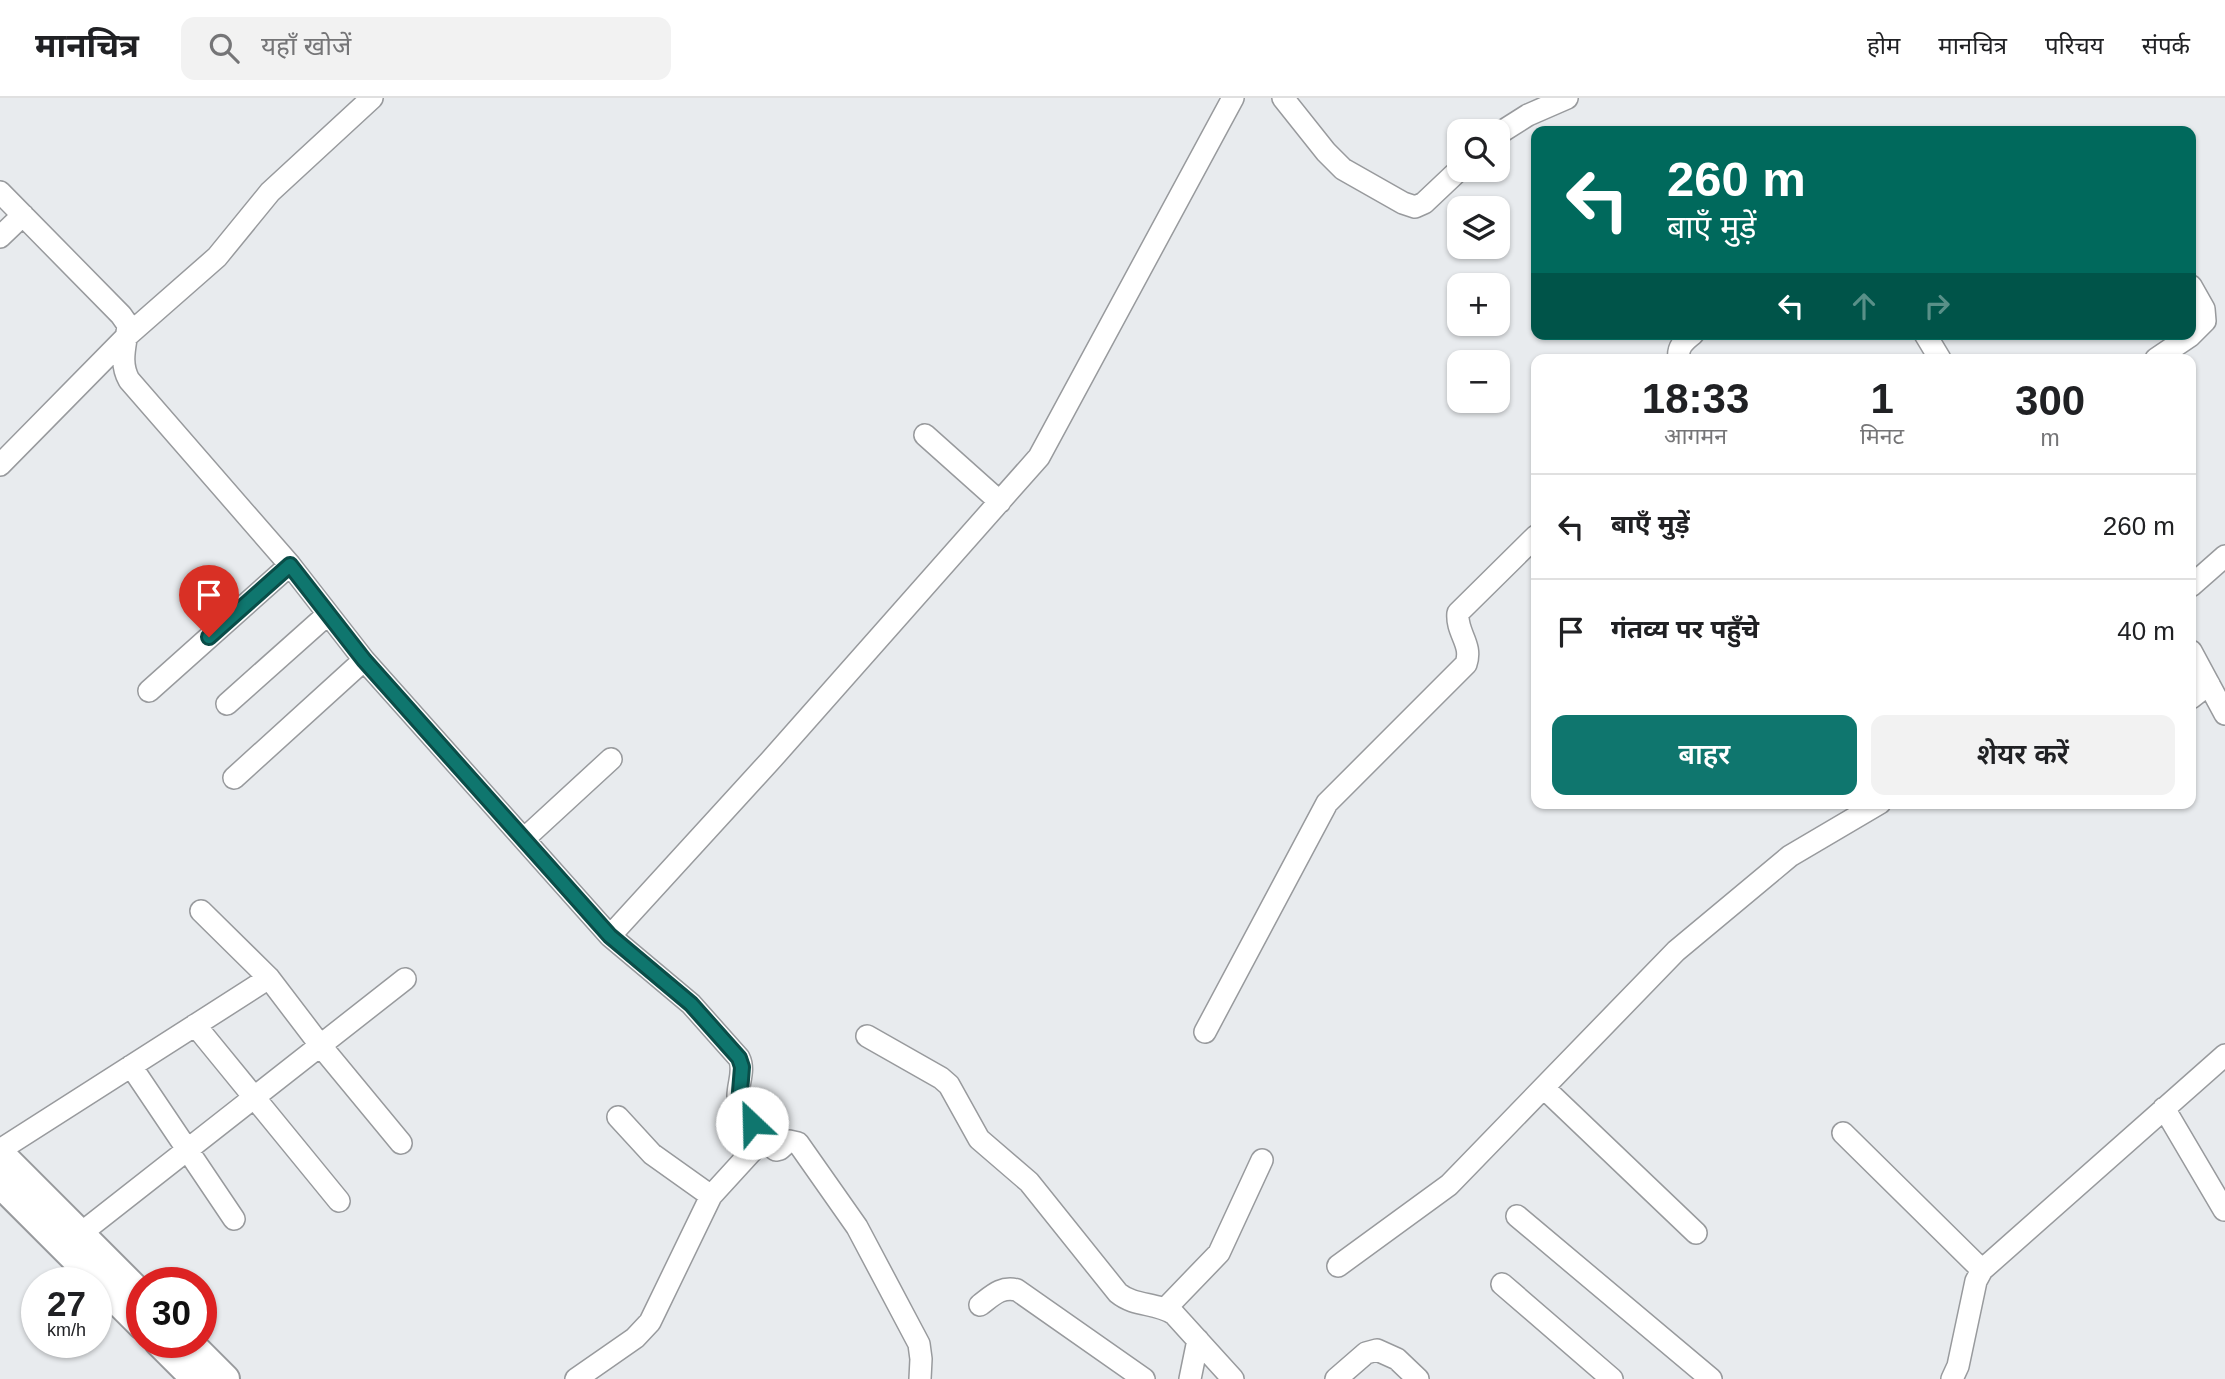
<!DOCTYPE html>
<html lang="hi">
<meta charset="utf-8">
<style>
body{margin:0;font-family:Arial,"Noto Sans Devanagari",sans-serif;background:#f2f2f2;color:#202124;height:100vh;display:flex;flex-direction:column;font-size:26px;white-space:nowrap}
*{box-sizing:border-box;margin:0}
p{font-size:23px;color:#757577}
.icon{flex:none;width:38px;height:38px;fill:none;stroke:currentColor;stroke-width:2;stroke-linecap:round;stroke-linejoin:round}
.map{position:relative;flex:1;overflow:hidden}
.drawer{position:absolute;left:1531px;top:256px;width:665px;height:455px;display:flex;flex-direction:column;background:#fff;border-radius:14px;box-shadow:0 2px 5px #0004}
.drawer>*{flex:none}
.hud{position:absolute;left:1531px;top:28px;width:665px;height:214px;border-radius:14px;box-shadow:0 2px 5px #0004;background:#00695c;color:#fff;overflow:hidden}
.fabs{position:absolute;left:1447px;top:21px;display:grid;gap:14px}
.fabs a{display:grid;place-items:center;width:63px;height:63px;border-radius:14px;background:#fff;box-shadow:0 2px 5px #0004;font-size:35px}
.speed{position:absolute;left:21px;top:1169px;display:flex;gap:14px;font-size:35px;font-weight:700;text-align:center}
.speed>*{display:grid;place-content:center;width:91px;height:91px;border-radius:50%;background:#fff;box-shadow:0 2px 5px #0004;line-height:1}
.speed small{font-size:18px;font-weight:400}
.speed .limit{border:10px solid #d22;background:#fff;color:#111}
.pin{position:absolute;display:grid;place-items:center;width:60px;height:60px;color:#fff;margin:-72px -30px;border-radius:50% 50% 50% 0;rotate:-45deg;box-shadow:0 0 7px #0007}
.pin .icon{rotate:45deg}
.me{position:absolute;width:77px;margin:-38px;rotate:336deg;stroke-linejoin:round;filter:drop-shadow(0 0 5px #0008)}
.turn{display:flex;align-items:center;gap:24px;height:147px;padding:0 21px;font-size:32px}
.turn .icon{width:91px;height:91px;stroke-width:2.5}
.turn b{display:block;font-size:49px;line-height:60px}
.lanes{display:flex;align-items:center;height:66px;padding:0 21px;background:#0003;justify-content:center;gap:35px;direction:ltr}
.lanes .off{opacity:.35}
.eta{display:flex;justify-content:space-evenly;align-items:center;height:119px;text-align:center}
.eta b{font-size:42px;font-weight:600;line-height:49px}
.button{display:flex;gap:14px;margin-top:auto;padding:14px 21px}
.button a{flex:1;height:80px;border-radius:14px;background:#0f766e;color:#fff;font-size:28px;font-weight:600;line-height:80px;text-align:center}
.button a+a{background:#f2f2f2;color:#202124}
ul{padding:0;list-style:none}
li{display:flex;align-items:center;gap:21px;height:105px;padding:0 21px;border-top:2px solid #e0e0e0}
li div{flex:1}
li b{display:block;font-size:26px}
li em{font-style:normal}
header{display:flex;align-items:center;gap:42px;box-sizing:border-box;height:98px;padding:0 35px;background:#fff;border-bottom:2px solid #e0e0e0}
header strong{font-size:33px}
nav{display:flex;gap:38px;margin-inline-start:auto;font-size:24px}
.search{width:490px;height:63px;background:#f2f2f2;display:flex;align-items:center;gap:18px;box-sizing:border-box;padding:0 24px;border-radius:14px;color:#757577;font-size:26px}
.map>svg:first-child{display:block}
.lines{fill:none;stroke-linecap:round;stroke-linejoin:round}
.minor-casing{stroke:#989a9d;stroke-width:24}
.major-casing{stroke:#989a9d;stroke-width:32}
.minor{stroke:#fff;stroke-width:21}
.major{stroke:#fff;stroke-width:28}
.route-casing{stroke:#0a4d48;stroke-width:18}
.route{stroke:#0f766e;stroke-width:12}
</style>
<header>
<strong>मानचित्र</strong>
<div class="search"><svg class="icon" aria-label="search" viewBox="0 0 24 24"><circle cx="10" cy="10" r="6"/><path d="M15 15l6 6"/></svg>यहाँ खोजें</div>
<nav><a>होम</a><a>मानचित्र</a><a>परिचय</a><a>संपर्क</a></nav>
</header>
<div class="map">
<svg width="2225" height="1281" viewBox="0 0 2225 1281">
<rect width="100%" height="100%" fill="#e8ebee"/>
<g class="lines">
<defs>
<path id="minor" d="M1283,0L1326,54L1343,71L1403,105L1415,109L1424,105L1460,71
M1498,36L1528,17L1567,0
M0,94L121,217L128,227C126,247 119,264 129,282L290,467L364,562L610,838L691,906L739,960C745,972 738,985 738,998C738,1012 764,1044 776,1052L780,1051L789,1043L798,1045L857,1129L919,1246L921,1261L920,1281
M0,139L23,117
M1925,236L1940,261
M1679,261C1677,249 1684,243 1693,236
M2156,261L2190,238L2205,223L2204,211L2191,188
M925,337L1000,404
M0,367L127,238L217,159L270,94L372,0
M2191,488L2225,458
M2191,553L2225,616
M149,593L290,467
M2191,600L2209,586
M227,606L328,516
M234,680L364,562
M524,741L611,661
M201,813L269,880L320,947L401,1045
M610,838L770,663L1039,359L1233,0
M195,927L339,1103
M1205,934L1327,705L1466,566C1473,546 1456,535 1458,515L1536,438
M867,938L941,980L949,987L979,1041L1029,1084L1118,1195C1135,1209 1156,1204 1174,1216L1233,1281
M131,968L234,1121
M1544,990L1696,1135
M2164,1010L2224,1112
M618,1019L652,1056L711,1098
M1843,1035L1982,1172
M0,1052L269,880
M1517,1118L1711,1281
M80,1136L405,881
M1338,1168L1449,1087L1676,853L1790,758L1880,705
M1502,1186L1612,1281
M980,1207C992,1198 1001,1188 1017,1192L1144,1281
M1166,1210L1219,1155L1262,1062
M576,1281L635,1240L650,1224L711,1098L764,1040
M1190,1281L1198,1242
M1336,1281L1366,1255L1377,1252L1397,1261L1418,1281
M1952,1281L1958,1268L1976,1183L1982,1172L2225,957"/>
<path id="major" d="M0,1056L142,1198
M0,1085L142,1227
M159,1244L196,1281
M188,1244L225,1281"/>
</defs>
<use href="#minor" class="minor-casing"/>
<use href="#major" class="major-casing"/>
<use href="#minor" class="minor"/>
<use href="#major" class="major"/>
</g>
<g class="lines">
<defs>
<path id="route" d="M209,539L290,467L364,562L610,838L691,906L739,960L742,969L739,1006L752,1025"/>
</defs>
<use href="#route" class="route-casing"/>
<use href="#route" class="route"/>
</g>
</svg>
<div class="fabs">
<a><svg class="icon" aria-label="search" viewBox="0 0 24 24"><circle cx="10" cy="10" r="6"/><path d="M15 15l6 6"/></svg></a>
<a><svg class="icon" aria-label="layers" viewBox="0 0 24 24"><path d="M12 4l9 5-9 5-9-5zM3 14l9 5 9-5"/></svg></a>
<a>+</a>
<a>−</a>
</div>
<div class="speed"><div>27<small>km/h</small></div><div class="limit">30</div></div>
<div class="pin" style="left:209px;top:539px;background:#d93025"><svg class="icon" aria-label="arrive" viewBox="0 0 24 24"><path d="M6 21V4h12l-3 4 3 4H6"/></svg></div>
<svg class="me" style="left:752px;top:1025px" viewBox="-20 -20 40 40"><circle r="19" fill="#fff"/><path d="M0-13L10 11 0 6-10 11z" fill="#0f766e"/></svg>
<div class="hud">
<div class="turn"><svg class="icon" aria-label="left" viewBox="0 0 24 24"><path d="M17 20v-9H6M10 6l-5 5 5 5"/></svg><div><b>260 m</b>बाएँ मुड़ें</div></div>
<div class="lanes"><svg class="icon" aria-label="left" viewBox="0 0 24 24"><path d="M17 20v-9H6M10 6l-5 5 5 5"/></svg><svg class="icon off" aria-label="ahead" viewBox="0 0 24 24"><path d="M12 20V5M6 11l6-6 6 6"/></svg><svg class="icon off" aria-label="right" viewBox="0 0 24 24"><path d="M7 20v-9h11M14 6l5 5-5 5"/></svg></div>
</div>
<section class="drawer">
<div class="eta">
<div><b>18:33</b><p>आगमन</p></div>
<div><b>1</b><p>मिनट</p></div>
<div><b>300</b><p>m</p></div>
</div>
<ul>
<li><svg class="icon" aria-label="left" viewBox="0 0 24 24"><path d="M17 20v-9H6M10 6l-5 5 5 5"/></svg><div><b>बाएँ मुड़ें</b></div><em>260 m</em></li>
<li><svg class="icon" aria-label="arrive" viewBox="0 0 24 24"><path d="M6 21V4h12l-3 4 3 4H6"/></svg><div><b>गंतव्य पर पहुँचे</b></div><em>40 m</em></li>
</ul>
<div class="button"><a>बाहर</a><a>शेयर करें</a></div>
</section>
</div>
